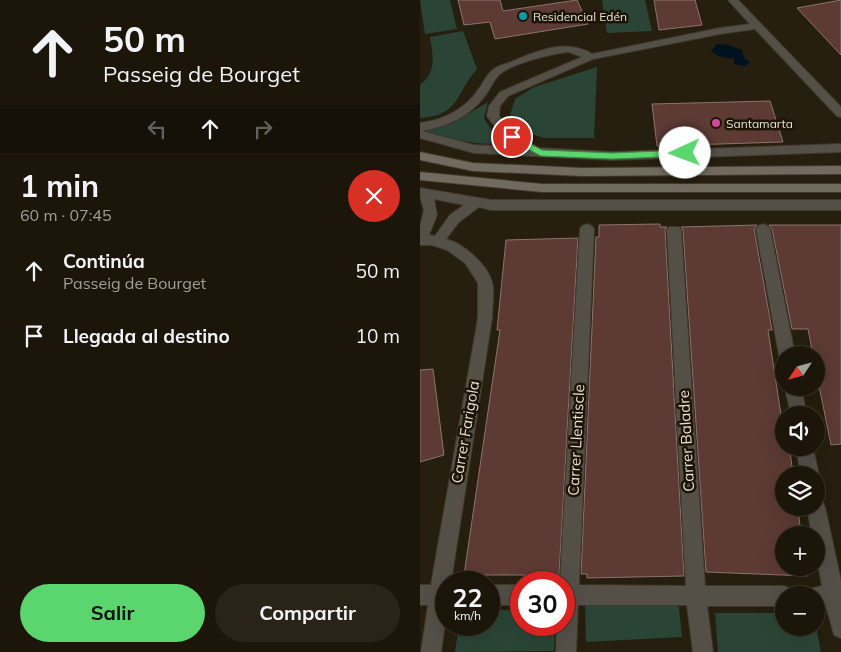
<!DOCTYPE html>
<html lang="es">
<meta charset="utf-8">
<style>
body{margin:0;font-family:Mulish,sans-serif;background:#292318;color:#f1f3f6;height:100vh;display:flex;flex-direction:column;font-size:19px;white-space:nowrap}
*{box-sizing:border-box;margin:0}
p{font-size:16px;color:#a09f9c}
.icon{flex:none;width:28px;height:28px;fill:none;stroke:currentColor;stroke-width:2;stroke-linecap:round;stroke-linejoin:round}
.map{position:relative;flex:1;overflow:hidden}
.panel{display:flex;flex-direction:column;background:#1c160a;width:420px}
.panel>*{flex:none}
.banner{background:#1c160a;color:#f1f3f6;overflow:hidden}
.needle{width:32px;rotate:234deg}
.controls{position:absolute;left:355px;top:346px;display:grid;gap:10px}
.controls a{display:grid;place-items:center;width:50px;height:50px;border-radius:50%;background:#1c160a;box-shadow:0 5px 20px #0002,0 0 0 1px #3a352b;font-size:25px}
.speed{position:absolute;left:15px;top:571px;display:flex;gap:10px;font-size:25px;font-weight:700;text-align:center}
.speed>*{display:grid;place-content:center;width:65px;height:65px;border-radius:50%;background:#1c160a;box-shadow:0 5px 20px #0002,0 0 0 1px #3a352b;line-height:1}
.speed small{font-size:12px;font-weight:400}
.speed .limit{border:8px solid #d22;background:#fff;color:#111}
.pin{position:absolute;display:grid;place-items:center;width:42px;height:42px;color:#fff;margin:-21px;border:2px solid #fff;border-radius:50%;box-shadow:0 1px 5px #0007}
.me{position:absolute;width:55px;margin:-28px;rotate:268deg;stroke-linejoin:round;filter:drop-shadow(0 0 4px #0008)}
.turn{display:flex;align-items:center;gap:18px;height:105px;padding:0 20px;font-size:22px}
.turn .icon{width:65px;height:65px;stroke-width:2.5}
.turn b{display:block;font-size:35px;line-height:42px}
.lanes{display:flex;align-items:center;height:48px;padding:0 20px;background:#0003;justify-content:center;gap:25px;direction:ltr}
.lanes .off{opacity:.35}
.round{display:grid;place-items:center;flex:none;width:52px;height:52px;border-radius:26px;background:#292318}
.summary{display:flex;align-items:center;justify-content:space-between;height:85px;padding:0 20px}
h1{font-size:30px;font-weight:700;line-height:38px}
.primary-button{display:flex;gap:10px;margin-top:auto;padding:10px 20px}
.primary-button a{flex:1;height:58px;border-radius:30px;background:#5bd56e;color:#111;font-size:20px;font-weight:700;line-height:58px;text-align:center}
.primary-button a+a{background:#292318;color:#f1f3f6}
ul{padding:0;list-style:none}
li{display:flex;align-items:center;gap:15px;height:65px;padding:0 20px}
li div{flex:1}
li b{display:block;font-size:19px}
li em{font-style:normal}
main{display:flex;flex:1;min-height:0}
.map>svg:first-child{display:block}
.green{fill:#2a4536}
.water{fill:#00121f}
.building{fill:#5d3a34;stroke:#8b7470}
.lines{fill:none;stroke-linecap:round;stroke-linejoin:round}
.street-casing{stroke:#41392a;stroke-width:2}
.secondary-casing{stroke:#41392a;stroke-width:2}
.street{fill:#545048;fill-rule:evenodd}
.secondary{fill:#716b5f;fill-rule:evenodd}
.route{fill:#5bd56e;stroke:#3b8a48}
.culture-dot{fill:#0f9aa8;stroke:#1c1506;stroke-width:2}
.hotel-dot{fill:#d1479c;stroke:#1c1506;stroke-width:2}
.labels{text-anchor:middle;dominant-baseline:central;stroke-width:5;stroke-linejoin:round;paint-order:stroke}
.far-poi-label{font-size:12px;fill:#e6e1d6;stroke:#1c1506;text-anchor:start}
.street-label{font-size:15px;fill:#e6e1d6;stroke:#1c1506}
</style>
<main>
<section class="panel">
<div class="banner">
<div class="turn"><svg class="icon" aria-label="ahead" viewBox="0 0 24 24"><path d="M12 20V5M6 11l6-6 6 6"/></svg><div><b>50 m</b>Passeig de Bourget</div></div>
<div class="lanes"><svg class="icon off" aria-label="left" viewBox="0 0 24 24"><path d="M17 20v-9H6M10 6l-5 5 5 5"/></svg><svg class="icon" aria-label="ahead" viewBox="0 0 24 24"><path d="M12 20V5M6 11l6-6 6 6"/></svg><svg class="icon off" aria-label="right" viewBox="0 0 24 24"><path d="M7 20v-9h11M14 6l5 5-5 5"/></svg></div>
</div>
<div class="summary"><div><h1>1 min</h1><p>60 m · 07:45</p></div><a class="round" style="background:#d93025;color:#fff"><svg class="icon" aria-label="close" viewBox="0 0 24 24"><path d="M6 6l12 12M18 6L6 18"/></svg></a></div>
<ul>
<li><svg class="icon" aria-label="ahead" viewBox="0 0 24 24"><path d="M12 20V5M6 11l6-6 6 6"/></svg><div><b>Continúa</b><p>Passeig de Bourget</p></div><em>50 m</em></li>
<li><svg class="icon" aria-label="arrive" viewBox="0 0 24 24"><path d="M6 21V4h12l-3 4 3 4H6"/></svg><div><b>Llegada al destino</b></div><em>10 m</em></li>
</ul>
<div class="primary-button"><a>Salir</a><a>Compartir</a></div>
</section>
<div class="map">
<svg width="421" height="652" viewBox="0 0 421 652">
<rect width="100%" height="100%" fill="#261e0e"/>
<path class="green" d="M0,0H30L37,29L5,34Z
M182,0H225L232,31L187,33Z
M43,31L57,69C36,92 40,116 0,118V85C17,72 13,56 10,37Z
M177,67L174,138H125L103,132L89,118L95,99L114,87Z
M68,102L64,118L76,137L84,145L55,143L0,133V130L31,124Z
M258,598L262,637L166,642L165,603Z
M69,610H101V625H135L134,651L35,652L39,625H69Z
M295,613H364V628H396V626L401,652H298Z"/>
<path class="water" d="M297,44L309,45L322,50L324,58L330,62L325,66L314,64V59L298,56L291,51Z"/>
<path class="building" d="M38,0H80L83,11L157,0L168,24L75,39L70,22L44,25Z
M234,0H275L282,25L239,30Z
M421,0V55L377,8Z
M350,101L363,142L237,146L232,104Z
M240,224V227H247L245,230L264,576L167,578V574H161L176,237H179V225Z
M337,225L334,229L352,330H348L364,434V448H366V451H370L373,475H364V508H378L381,535H364V568H386L387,576L286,572L263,230L261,227Z
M349,225H421V444L411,445L396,371V355H393L388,329H372L352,229Z
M158,238L139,575H44L80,330H77L86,240Z
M13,369L24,455L0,462V370Z"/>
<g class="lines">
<defs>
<path id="street" d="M308,0H318L421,107V117L417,116L335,29L300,34L173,59L88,96L80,106L79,116L95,134L119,148L192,152L421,144V152L192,160L54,153L0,138V123C23,120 44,110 58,90C63,84 67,73 74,69C79,65 86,64 91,62C116,51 146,38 172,54L300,28L330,24ZM149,52L162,57L80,92L69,106L67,116C76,129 86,139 100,147L54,145L1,131C26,127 49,117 64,97C70,90 73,80 80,74C91,64 134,53 149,52Z
M0,188L71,200H421V210H71L59,207L39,222L26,239C44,244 67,264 72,282C75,292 72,307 72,318L31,582H26V616L21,652H1L8,605H0V585H11L58,318V283L45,263L27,250L12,245H0V227L4,210L0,196ZM14,199L44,205L30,215L15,236L9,235L17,215Z
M167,224L172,226L174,229L159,585L266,586L247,230L249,227H259L261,230L285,586H364L371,589L374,595H364V606H287L293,652H273L267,605H158L156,652H136L137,625H144V582H140L160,229L162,226Z
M343,224L348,226L350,229L375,355H364V361L359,355L336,229L338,226Z
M365,388H381L387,415H371Z
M376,448H393L399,475L396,481V475H381Z
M396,498L402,501L405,507L421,581V638L414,635L406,606H396V595H386L389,589L402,586L396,554V535H392L387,508H396Z
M69,585H101V605H69Z"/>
<path id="secondary" d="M0,152L53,163L162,168L421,166V174L162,176L53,171L0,160Z
M0,172L122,184H421V192H122L0,180Z"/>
</defs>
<use href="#street" class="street-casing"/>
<use href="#secondary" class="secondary-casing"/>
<use href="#street" class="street"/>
<use href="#secondary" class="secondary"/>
</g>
<path class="route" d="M92,134L122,150L192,153L265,150L270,153L265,156L192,159L121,156L89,139L87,137Z"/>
<circle class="culture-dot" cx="103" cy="16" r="5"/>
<circle class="hotel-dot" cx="296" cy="123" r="5"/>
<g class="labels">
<g class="far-poi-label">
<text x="113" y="16">Residencial Edén</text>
<text x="306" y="123">Santamarta</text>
</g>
<g class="street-label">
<text transform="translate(45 432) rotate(-80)">Carrer Farigola</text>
<text transform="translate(156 440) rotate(-87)">Carrer Llentiscle</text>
<text transform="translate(266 441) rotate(-93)">Carrer Baladre</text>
</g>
</g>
</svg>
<div class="controls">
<a><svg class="needle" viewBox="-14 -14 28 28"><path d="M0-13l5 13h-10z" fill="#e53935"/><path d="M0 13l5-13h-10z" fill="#a09f9c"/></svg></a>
<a><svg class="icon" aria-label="sound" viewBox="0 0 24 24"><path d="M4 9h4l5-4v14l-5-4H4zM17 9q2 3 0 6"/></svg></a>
<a><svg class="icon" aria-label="layers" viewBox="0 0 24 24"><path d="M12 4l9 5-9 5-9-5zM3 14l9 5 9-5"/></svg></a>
<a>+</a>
<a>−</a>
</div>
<div class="speed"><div>22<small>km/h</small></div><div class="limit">30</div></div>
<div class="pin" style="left:92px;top:137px;background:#d93025"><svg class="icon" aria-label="arrive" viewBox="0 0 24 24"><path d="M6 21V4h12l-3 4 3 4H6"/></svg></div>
<svg class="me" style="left:265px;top:153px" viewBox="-20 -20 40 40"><circle r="19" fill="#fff"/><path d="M0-13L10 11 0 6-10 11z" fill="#5bd56e"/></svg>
</div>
</main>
